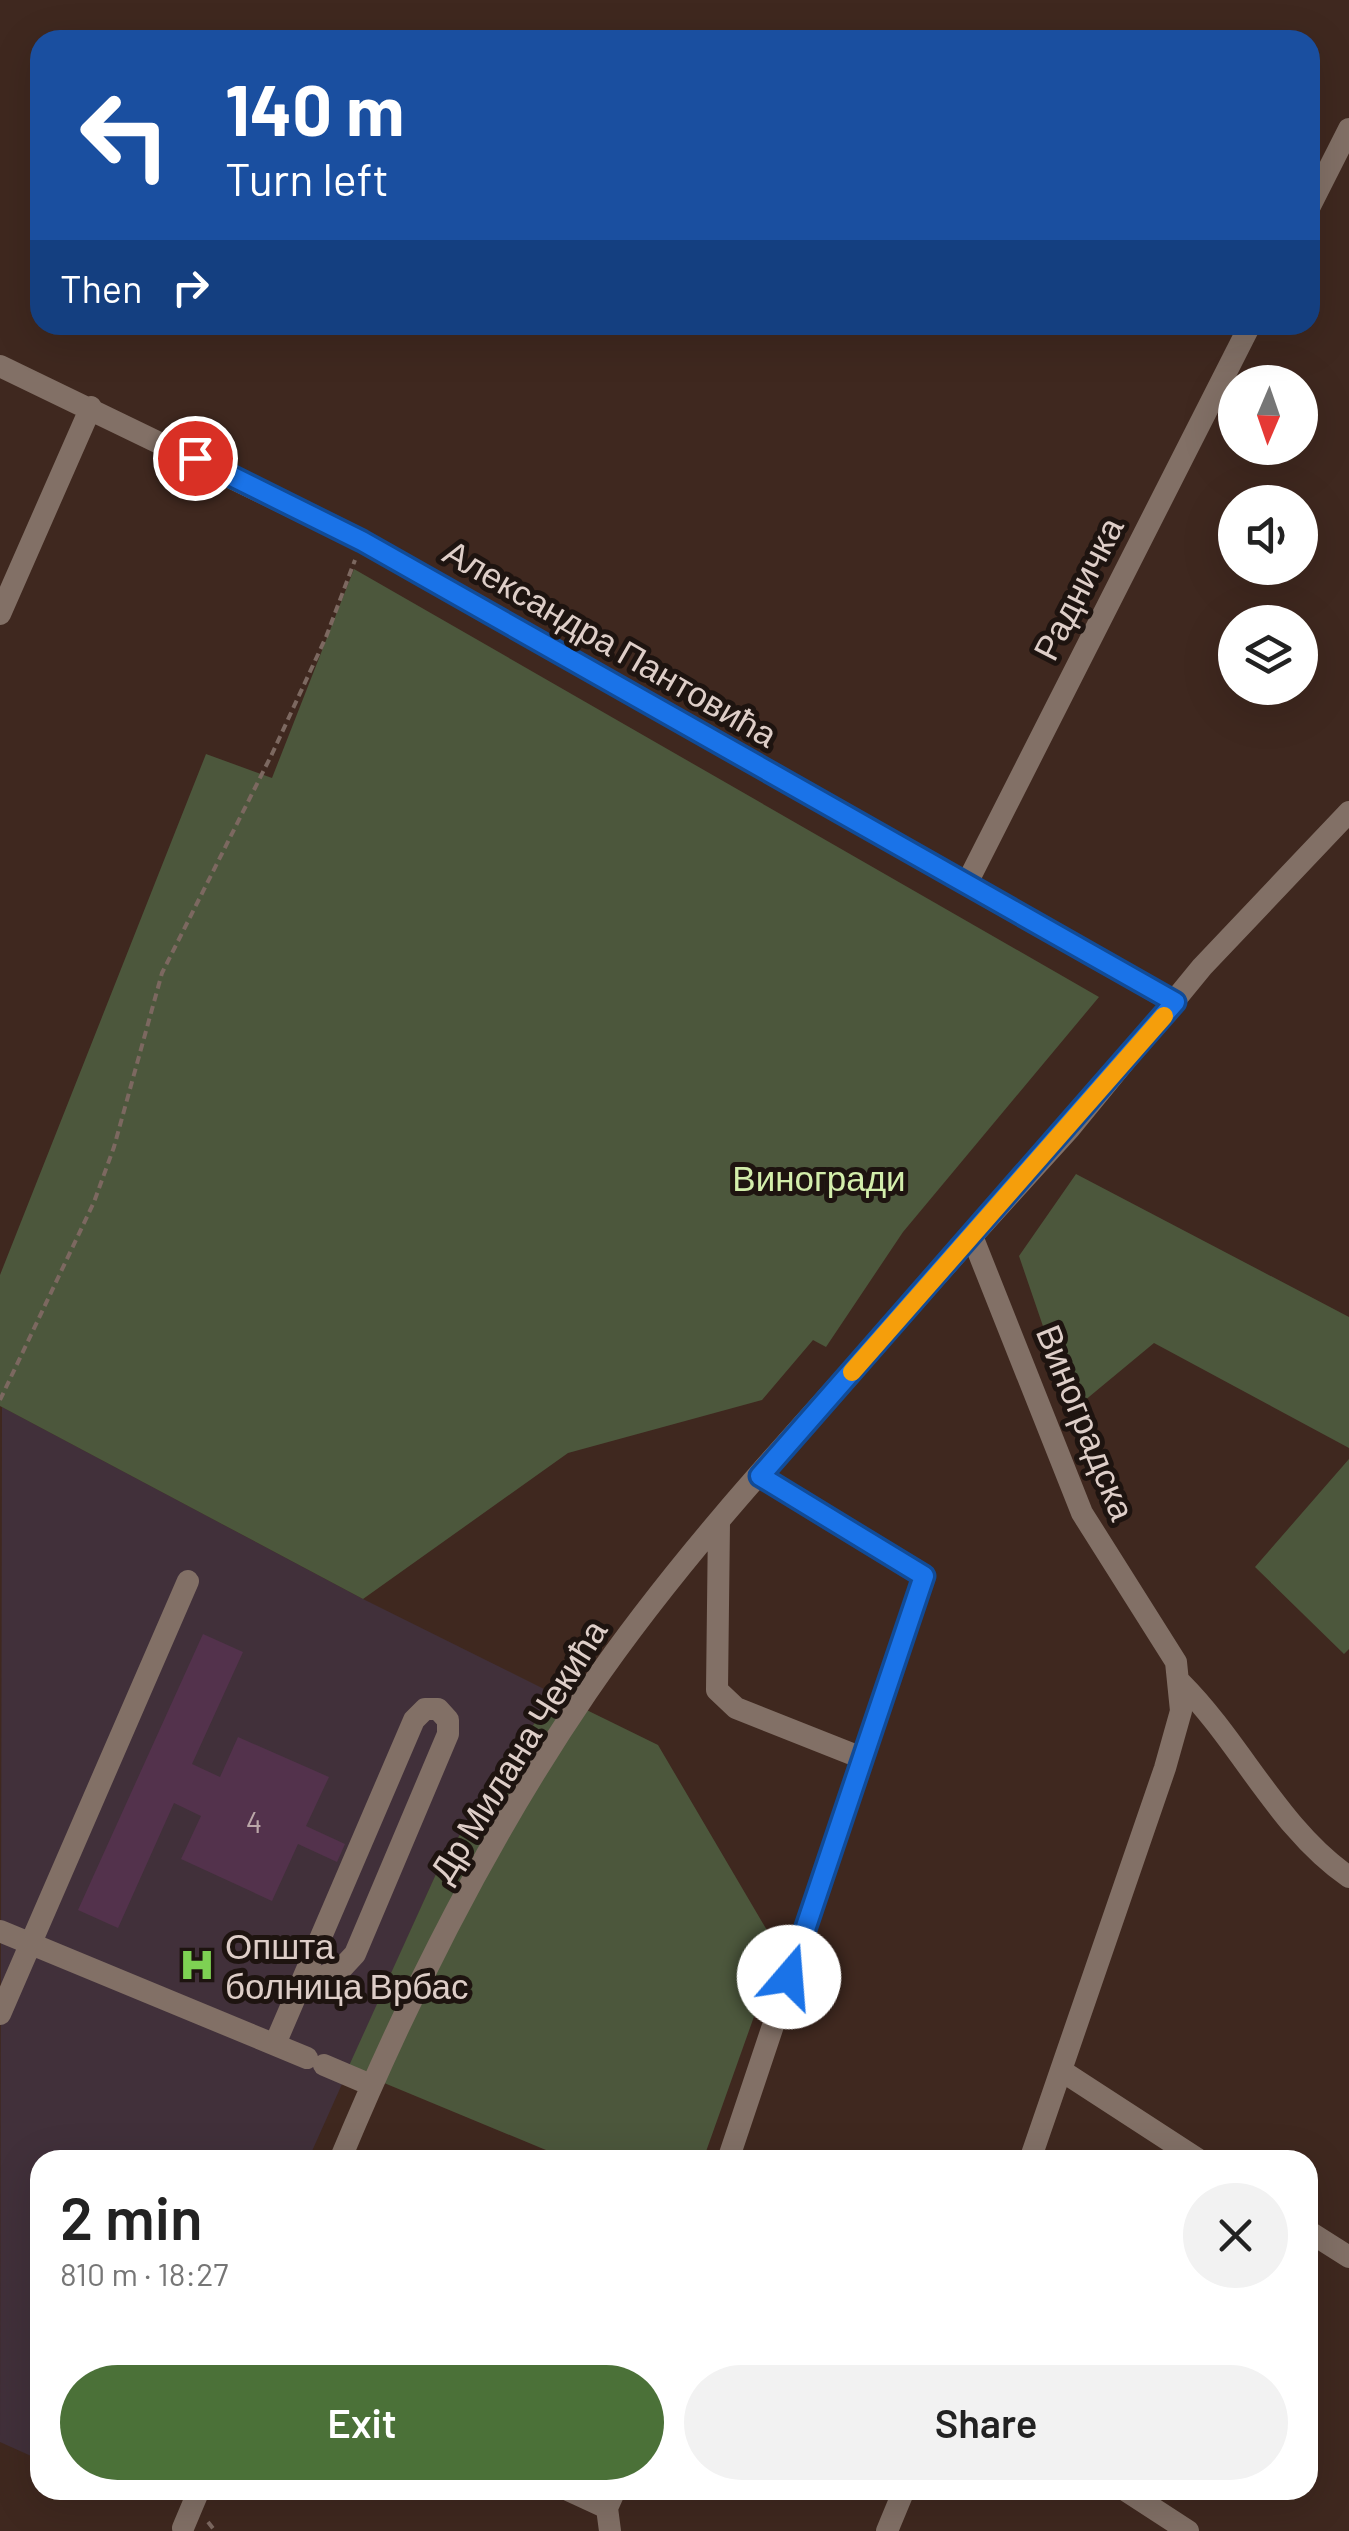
<!DOCTYPE html>
<meta charset="utf-8">
<style>
body{margin:0;font-family:Barlow,sans-serif;background:#f2f2f2;color:#222;height:100vh;display:flex;flex-direction:column;font-size:38px;white-space:nowrap}
*{box-sizing:border-box;margin:0}
p{font-size:32px;color:#767676}
.icon{flex:none;width:55px;height:55px;fill:none;stroke:currentColor;stroke-width:2;stroke-linecap:round;stroke-linejoin:round}
.map{position:relative;flex:1;overflow:hidden}
.details{position:absolute;left:30px;top:2150px;width:1288px;height:350px;display:flex;flex-direction:column;background:#fff;border-radius:30px;box-shadow:0 10px 40px #0002}
.details>*{flex:none}
.guide{position:absolute;left:30px;top:30px;width:1290px;height:305px;border-radius:30px;box-shadow:0 10px 40px #0002;background:#1a4fa0;color:#fff;overflow:hidden}
.needle{width:65px;rotate:182deg}
.tools{position:absolute;left:1218px;top:365px;display:grid;gap:20px}
.tools a{display:grid;place-items:center;width:100px;height:100px;border-radius:50%;background:#fff;box-shadow:0 10px 40px #0002;font-size:50px}
.pin{position:absolute;display:grid;place-items:center;width:85px;height:85px;color:#fff;margin:-42px;border:5px solid #fff;border-radius:50%;box-shadow:0 2px 10px #0007}
.me{position:absolute;width:110px;margin:-55px;rotate:18deg;stroke-linejoin:round;filter:drop-shadow(0 0 8px #0008)}
.turn{display:flex;align-items:center;gap:35px;height:210px;padding:0 30px;font-size:45px}
.turn .icon{width:130px;height:130px;stroke-width:2.5}
.turn b{display:block;font-size:70px;line-height:85px}
.then{display:flex;align-items:center;height:95px;padding:0 30px;background:#0003;gap:20px;font-size:38px}
.round{display:grid;place-items:center;flex:none;width:105px;height:105px;border-radius:52px;background:#f2f2f2}
.summary{display:flex;align-items:center;justify-content:space-between;height:170px;padding:0 30px}
h1{font-size:60px;font-weight:600;line-height:75px}
.action{display:flex;gap:20px;margin-top:auto;padding:20px 30px}
.action a{flex:1;height:115px;border-radius:60px;background:#4b7138;color:#fff;font-size:40px;font-weight:600;line-height:115px;text-align:center}
.action a+a{background:#f2f2f2;color:#222}
.map>svg:first-child{display:block}
.medical{fill:#41303a}
.green{fill:#4c573c}
.building{fill:#53324c}
.lines{fill:none;stroke-linecap:round;stroke-linejoin:round}
.path{stroke:#7c6860;stroke-width:4;stroke-dasharray:8 5;stroke-linecap:butt}
.minor{stroke:#827066;stroke-width:22}
.route-casing{stroke:#114b97;stroke-width:25}
.route{stroke:#1a73e8;stroke-width:18}
.slow{stroke:#f59e0b;stroke-width:18}
.labels{text-anchor:middle;dominant-baseline:central;stroke-width:10;stroke-linejoin:round;paint-order:stroke}
.number-label{font-size:30px;fill:#bba7a9}
.street-label{font-size:35px;fill:#decec8;stroke:#1e1410}
.park-label{font-size:35px;fill:#d3eeab;stroke:#1e1410}
.poi-label{font-size:35px;fill:#decec8;stroke:#1e1410;text-anchor:start}
</style>
<div class="map">
<svg width="1349" height="2531" viewBox="0 0 1349 2531">
<rect width="100%" height="100%" fill="#3f281f"/>
<path class="medical" d="M2,1407L363,1599L554,1694L441,1863L308,2160H40V2460L0,2442Z"/>
<path class="green" d="M354,569L1099,997L903,1232L826,1347L813,1340L762,1400L568,1453L363,1599L0,1406V1275L206,754L272,778Z
M1076,1174L1349,1317V1448L1154,1343L1072,1411L1019,1256Z
M1349,1459V1649L1344,1654L1255,1567Z
M554,1694L658,1745L778,1949L703,2160H570L348,2068L441,1863Z"/>
<path class="building" d="M203,1634L243,1652L192,1764L220,1777L238,1737L329,1777L306,1826L345,1844L337,1862L298,1844L272,1901L181,1859L201,1816L174,1803L118,1928L78,1910Z"/>
<g class="lines">
<path class="path" d="M0,1400L94,1202L114,1147L162,973L272,754L326,637L355,560
M208,2522L215,2531"/>
<path class="minor" d="M1310,206L1349,129
M0,366L362,541L1175,1003
M0,614L91,407
M967,883L1250,325
M719,1522L717,1690L736,1708L862,1758
M1181,1683C1241,1743 1279,1829 1349,1877
M0,1931L307,2058
M0,2014L188,1581
M275,2044L414,1720L425,1709H438L448,1720V1734L355,1954L342,1968L299,1987
M324,2065L371,2085
M1062,2071L1199,2160
M340,2160C407,1999 488,1837 587,1692C699,1528 842,1385 972,1236
M728,2160L924,1575L759,1476
M1030,2160L1165,1768L1181,1711L1176,1662L1082,1513L972,1236L1070,1128L1202,967L1349,812
M1308,2231L1349,2257
M568,2490L607,2508
M1125,2490L1188,2531
M183,2528L199,2490
M610,2531L607,2508L615,2490
M887,2531L904,2490"/>
</g>
<g class="lines">
<defs>
<path id="route" d="M195,458L362,541L1175,1002L760,1476L924,1576L789,1977"/>
</defs>
<use href="#route" class="route-casing"/>
<use href="#route" class="route"/>
<path class="slow" d="M852,1372L1164,1016"/>
</g>
<defs>
<symbol id="hospital-bare" viewBox="-9 -9 18 18"><path d="M-5-5h3v3.5h4V-5h3V5h-3V1.5h-4V5h-3Z" fill="#7ed153" stroke="#1e1410" stroke-width="2.5" paint-order="stroke"/></symbol>
</defs>
<g fill-rule="evenodd">
<use href="#hospital-bare" x="172" y="1940" width="50" height="50"/>
</g>
<g class="labels">
<g class="number-label">
<text x="254" y="1821">4</text>
</g>
<g class="street-label">
<text transform="translate(1077 588) rotate(-63)">Радничка</text>
<text transform="translate(611 642) rotate(30)">Александра Пантовића</text>
<text transform="translate(1087 1422) rotate(68)">Виноградска</text>
<text transform="translate(517 1750) rotate(-58)">Др Милана Чекића</text>
</g>
<g class="park-label">
<text x="819" y="1177">Виногради</text>
</g>
<g class="poi-label">
<text x="225" y="1945">Општа<tspan x="225" dy="40">болница Врбас</tspan></text>
</g>
</g>
</svg>
<div class="tools">
<a><svg class="needle" viewBox="-14 -14 28 28"><path d="M0-13l5 13h-10z" fill="#e53935"/><path d="M0 13l5-13h-10z" fill="#767676"/></svg></a>
<a><svg class="icon" aria-label="sound" viewBox="0 0 24 24"><path d="M4 9h4l5-4v14l-5-4H4zM17 9q2 3 0 6"/></svg></a>
<a><svg class="icon" aria-label="layers" viewBox="0 0 24 24"><path d="M12 4l9 5-9 5-9-5zM3 14l9 5 9-5"/></svg></a>
</div>
<div class="pin" style="left:195px;top:458px;background:#d93025"><svg class="icon" aria-label="arrive" viewBox="0 0 24 24"><path d="M6 21V4h12l-3 4 3 4H6"/></svg></div>
<svg class="me" style="left:789px;top:1977px" viewBox="-20 -20 40 40"><circle r="19" fill="#fff"/><path d="M0-13L10 11 0 6-10 11z" fill="#1a73e8"/></svg>
<div class="guide">
<div class="turn"><svg class="icon" aria-label="left" viewBox="0 0 24 24"><path d="M17 20v-9H6M10 6l-5 5 5 5"/></svg><div><b>140 m</b>Turn left</div></div>
<div class="then">Then<svg class="icon" aria-label="right" viewBox="0 0 24 24"><path d="M7 20v-9h11M14 6l5 5-5 5"/></svg></div>
</div>
<section class="details">
<div class="summary"><div><h1>2 min</h1><p>810 m · 18:27</p></div><a class="round"><svg class="icon" aria-label="close" viewBox="0 0 24 24"><path d="M6 6l12 12M18 6L6 18"/></svg></a></div>
<div class="action"><a>Exit</a><a>Share</a></div>
</section>
</div>
